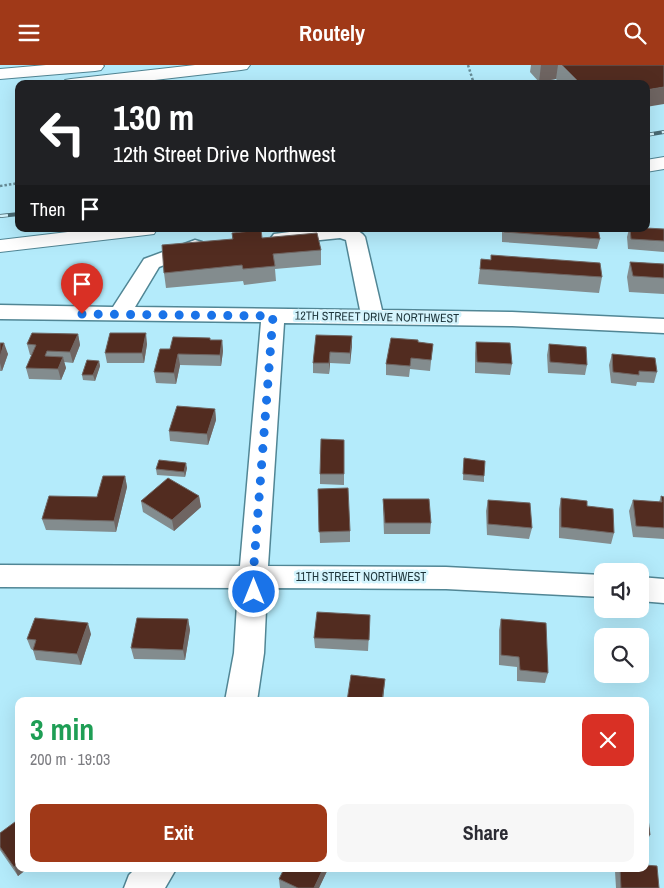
<!DOCTYPE html>
<meta charset="utf-8">
<style>
body{margin:0;font-family:"Archivo Narrow",sans-serif;background:#f7f7f7;color:#2b2b33;height:100vh;display:flex;flex-direction:column;font-size:19px;white-space:nowrap}
*{box-sizing:border-box;margin:0}
p{font-size:16px;color:#7c7c81}
.icon{flex:none;width:28px;height:28px;fill:none;stroke:currentColor;stroke-width:2;stroke-linecap:round;stroke-linejoin:round}
.map{position:relative;flex:1;overflow:hidden}
.details{position:absolute;left:15px;top:632px;width:634px;height:175px;display:flex;flex-direction:column;background:#fff;border-radius:10px;box-shadow:0 5px 20px #0002}
.details>*{flex:none}
.hud{position:absolute;left:15px;top:15px;width:635px;height:152px;border-radius:10px;box-shadow:0 5px 20px #0002;background:#202124;color:#fff;overflow:hidden}
.fabs{position:absolute;left:594px;top:498px;display:grid;gap:10px}
.fabs a{display:grid;place-items:center;width:55px;height:55px;border-radius:10px;background:#fff;box-shadow:0 5px 20px #0002;font-size:25px}
.pin{position:absolute;display:grid;place-items:center;width:42px;height:42px;color:#fff;margin:-51px -21px;border-radius:50% 50% 50% 0;rotate:-45deg;box-shadow:0 0 5px #0007}
.pin .icon{rotate:45deg}
.me{position:absolute;width:55px;margin:-28px;rotate:0deg;stroke-linejoin:round;filter:drop-shadow(0 0 4px #0008)}
.turn{display:flex;align-items:center;gap:18px;height:105px;padding:0 15px;font-size:22px}
.turn .icon{width:65px;height:65px;stroke-width:2.5}
.turn b{display:block;font-size:35px;line-height:42px}
.then{display:flex;align-items:center;height:48px;padding:0 15px;background:#0003;gap:10px;font-size:19px}
.round{display:grid;place-items:center;flex:none;width:52px;height:52px;border-radius:10px;background:#f7f7f7}
.head{display:flex;align-items:center;justify-content:space-between;height:85px;padding:0 15px}
h1{font-size:30px;font-weight:800;line-height:38px;color:#1e9e55}
.primary-button{display:flex;gap:10px;margin-top:auto;padding:10px 15px}
.primary-button a{flex:1;height:58px;border-radius:10px;background:#a03918;color:#fff;font-size:20px;font-weight:800;line-height:58px;text-align:center}
.primary-button a+a{background:#f7f7f7;color:#2b2b33}
header{display:flex;justify-content:space-between;align-items:center;height:65px;padding:0 15px;background:#a03918;color:#fff;font-size:22px;font-weight:800}
.map>svg:first-child{display:block}
.lines{fill:none;stroke-linecap:round;stroke-linejoin:round}
.minor-casing{stroke:#518695;stroke-width:3}
.major-casing{stroke:#518695;stroke-width:2}
.highway-casing{stroke:#518695;stroke-width:2}
.path{stroke:#668c97;stroke-width:2.5;stroke-dasharray:2.5 2;stroke-linecap:butt}
.minor{fill:#fff;fill-rule:evenodd}
.major{fill:#fff;fill-rule:evenodd}
.highway{fill:#fff;fill-rule:evenodd}
.rail-casing{stroke:#496972;stroke-width:4}
.rail{stroke:#d4f4fd;stroke-width:2.5;stroke-dasharray:8;stroke-linecap:butt}
.wall{fill:#838c8e}
.shaded-wall{fill:#6f6562}
.building{fill:#522c20;stroke:#6f6562}
.route{stroke:#1a73e8;stroke-width:9;stroke-dasharray:0 16.2}
.labels{text-anchor:middle;dominant-baseline:central;stroke-width:5;stroke-linejoin:round;paint-order:stroke}
.street-label{font-size:12px;fill:#1d343a;stroke:#d4f4fd}
</style>
<header><svg class="icon" aria-label="menu" viewBox="0 0 24 24"><path d="M4 6h16M4 12h16M4 18h16"/></svg>Routely<svg class="icon" aria-label="search" viewBox="0 0 24 24"><circle cx="10" cy="10" r="6"/><path d="M15 15l6 6"/></svg></header>
<div class="map">
<svg width="664" height="823" viewBox="0 0 664 823">
<rect width="100%" height="100%" fill="#b4ebfb"/>
<g class="lines">
<defs>
<path id="minor" d="M313,164C328,164 356,158 365,172L382,245L512,247L664,254V268L512,261L284,258L268,501L446,502L602,510V532L446,524L267,523L264,588L257,636H225L234,588L238,523L0,522V500L240,501L261,257L0,254V240L113,242L144,194L195,175L202,177L205,181L202,185L159,202L135,242L360,245L346,175L340,173L281,179L274,177L271,173L274,169Z
M640,512L664,514V538L640,536Z
M135,804H176L165,823H124L129,810Z"/>
<path id="major" d="M664,92V104L646,107V95Z
M93,164H157L154,169L146,170L0,187V175Z"/>
<path id="highway" d="M46,0H103L104,1L101,5L95,6L0,14V4Z
M195,0H250L247,4L241,5L120,19H62L65,15L71,14Z"/>
</defs>
<use href="#minor" class="minor-casing"/>
<use href="#major" class="major-casing"/>
<use href="#highway" class="highway-casing"/>
<path class="path" d="M468,0L474,19
M0,121L19,118"/>
<use href="#minor" class="minor"/>
<use href="#major" class="major"/>
<use href="#highway" class="highway"/>
<defs>
<path id="rail" d="M646,70L664,67
M0,151L19,149"/>
</defs>
<use href="#rail" class="rail-casing"/>
<use href="#rail" class="rail"/>
</g>
<path class="wall" d="M531,0H664L646,19H560L556,14L539,17L530,7Z
M502,164H598L600,174L597,184L502,177Z
M629,164H664V187L628,184L627,172Z
M232,168L321,185V200L275,204L276,216L244,220L243,216L166,223L164,208L232,174Z
M491,190L602,212L599,228L478,219L481,194L491,195Z
M630,197L664,199V229L629,227L627,212Z
M78,269L80,280L73,298L64,297L66,303L61,315L29,314L26,303L32,290H30L27,279Z
M352,271L350,299L330,298L329,309L313,308V298Z
M210,275H222L223,286L221,301L180,300L176,319L156,318L154,307L170,284Z
M418,277L433,279L430,306L410,304L409,312L386,310V299Z
M476,277L512,299L510,310L475,308V288Z
M0,278L8,289L2,306H0Z
M147,279L144,298H107L105,288Z
M549,279L587,300L585,310L548,308L547,290Z
M612,289L657,307L654,318L637,317L636,321L611,318L609,300Z
M99,296L100,301L95,316L83,315L82,310Z
M215,344L216,355L208,380L170,376L169,366Z
M344,375V420L320,419V409Z
M464,393L484,411V417L463,415Z
M187,403L185,412L157,410L156,404Z
M125,411L127,422L116,467L46,465L42,454L97,432Z
M318,424L350,466V477L320,478Z
M199,431L201,442L174,466L143,447L141,436Z
M661,431L664,432V474L633,472L629,446L633,435L659,437Z
M561,433L614,468L611,479L559,473V444Z
M383,434L431,458L430,469H384L383,445Z
M488,435L532,463L529,474L487,470L486,446Z
M370,550L368,586L315,583L314,573Z
M188,554L190,565L185,595L134,594L131,583Z
M501,554L548,608L545,618L517,616V602L499,600V565Z
M91,569L81,600L36,595L33,585L31,584L27,574Z
M645,728L650,770L646,779H645Z
M0,768L19,804H27L18,811L0,785Z
M284,804H328L319,823H280L279,814Z
M616,804H645L659,823H616L615,806Z"/>
<path class="shaded-wall" d="M541,0H558L556,14L539,17Z
M664,22V39L646,42V25Z
M146,268L147,279L144,298L142,288Z
M78,269L80,280L73,298L70,287Z
M352,271V282L350,299V288Z
M222,275L223,286L221,301L220,290Z
M4,278L8,289L2,306L0,298V292Z
M330,287V298L329,309V298Z
M178,289L180,300L176,319L174,308Z
M63,292L66,303L61,315L58,304Z
M99,296L100,301L95,316L93,310Z
M215,344L216,355L208,380L207,369Z
M186,398L187,403L185,412L184,407Z
M125,411L127,422L116,467L114,456Z
M199,431L201,442L174,466L172,455Z
M188,554L190,565L185,595L183,585Z
M88,558L91,569L81,600L77,589Z
M385,614L383,636H382Z
M19,798V804H27L18,811L14,802Z
M323,804H328L319,823H314Z"/>
<path class="building" d="M562,0H664V22L646,25V19H581Z
M646,163L664,164V176L631,174L630,164H646Z
M504,164H598L600,174L504,167Z
M261,165L262,173L317,168L321,185L273,189L275,201L243,204L242,200L164,208L162,180L233,174L232,168Z
M491,190L600,198L602,212L480,204L481,194L491,195Z
M630,197L664,199V213L633,211Z
M32,268L78,269L70,287L47,286L45,291L63,292L58,304L26,303L36,280L27,279Z
M110,268H146L142,288H105Z
M316,270L352,271L350,288L330,287L329,298H313Z
M173,272L210,273V275H222L220,290L178,289L174,308L154,307L160,284H170Z
M391,273L418,275V277L433,279L431,295L411,293L410,301L386,299Z
M476,277L510,278L512,299L477,297Z
M0,278H4L0,292Z
M549,279L586,282L587,300L550,297Z
M612,289L655,293L657,307L639,306V310L613,307Z
M87,295L99,296L93,310H82Z
M177,341L215,344L207,369L169,366Z
M321,374L344,375V409H320Z
M464,393L485,396L484,411L463,409Z
M159,395L186,398L184,407L156,404Z
M103,411H125L114,456L42,454L49,431L97,432Z
M168,413L199,431L172,455L141,436Z
M348,423L350,466L319,467L318,424Z
M661,431L664,432V463L636,461L633,435L662,437Z
M561,433L587,436V441L613,444L614,468L561,462Z
M383,434H429L431,458H385Z
M488,435L530,438L532,463L488,459Z
M317,547L370,550L369,575L314,573Z
M35,553L88,558L77,589L33,585L36,575L27,574Z
M137,553L188,554L183,585L131,583Z
M501,554L546,558L548,608L520,605L519,592L501,590Z
M351,610L385,614L382,636H347Z
M645,728L650,770L645,769Z
M19,754V798L14,802L0,782V768Z
M645,800L657,801L659,823H621L620,804H645Z
M284,804H323L314,823H298L279,814Z"/>
<g class="lines">
<path class="route" d="M82,249L273,251L253,512L254,527"/>
</g>
<g class="labels">
<g class="street-label">
<text transform="translate(377 252) rotate(1)">12TH STREET DRIVE NORTHWEST</text>
<text x="361" y="512">11TH STREET NORTHWEST</text>
</g>
</g>
</svg>
<div class="fabs">
<a><svg class="icon" aria-label="sound" viewBox="0 0 24 24"><path d="M4 9h4l5-4v14l-5-4H4zM17 9q2 3 0 6"/></svg></a>
<a><svg class="icon" aria-label="search" viewBox="0 0 24 24"><circle cx="10" cy="10" r="6"/><path d="M15 15l6 6"/></svg></a>
</div>
<div class="pin" style="left:82px;top:249px;background:#d93025"><svg class="icon" aria-label="arrive" viewBox="0 0 24 24"><path d="M6 21V4h12l-3 4 3 4H6"/></svg></div>
<svg class="me" style="left:254px;top:527px" viewBox="-20 -20 40 40"><circle r="17" fill="#1a73e8" stroke="#fff" stroke-width="3"/><path d="M0-11L8 9 0 5-8 9z" fill="#fff"/></svg>
<div class="hud">
<div class="turn"><svg class="icon" aria-label="left" viewBox="0 0 24 24"><path d="M17 20v-9H6M10 6l-5 5 5 5"/></svg><div><b>130 m</b>12th Street Drive Northwest</div></div>
<div class="then">Then<svg class="icon" aria-label="arrive" viewBox="0 0 24 24"><path d="M6 21V4h12l-3 4 3 4H6"/></svg></div>
</div>
<section class="details">
<div class="head"><div><h1>3 min</h1><p>200 m · 19:03</p></div><a class="round" style="background:#d93025;color:#fff"><svg class="icon" aria-label="close" viewBox="0 0 24 24"><path d="M6 6l12 12M18 6L6 18"/></svg></a></div>
<div class="primary-button"><a>Exit</a><a>Share</a></div>
</section>
</div>
